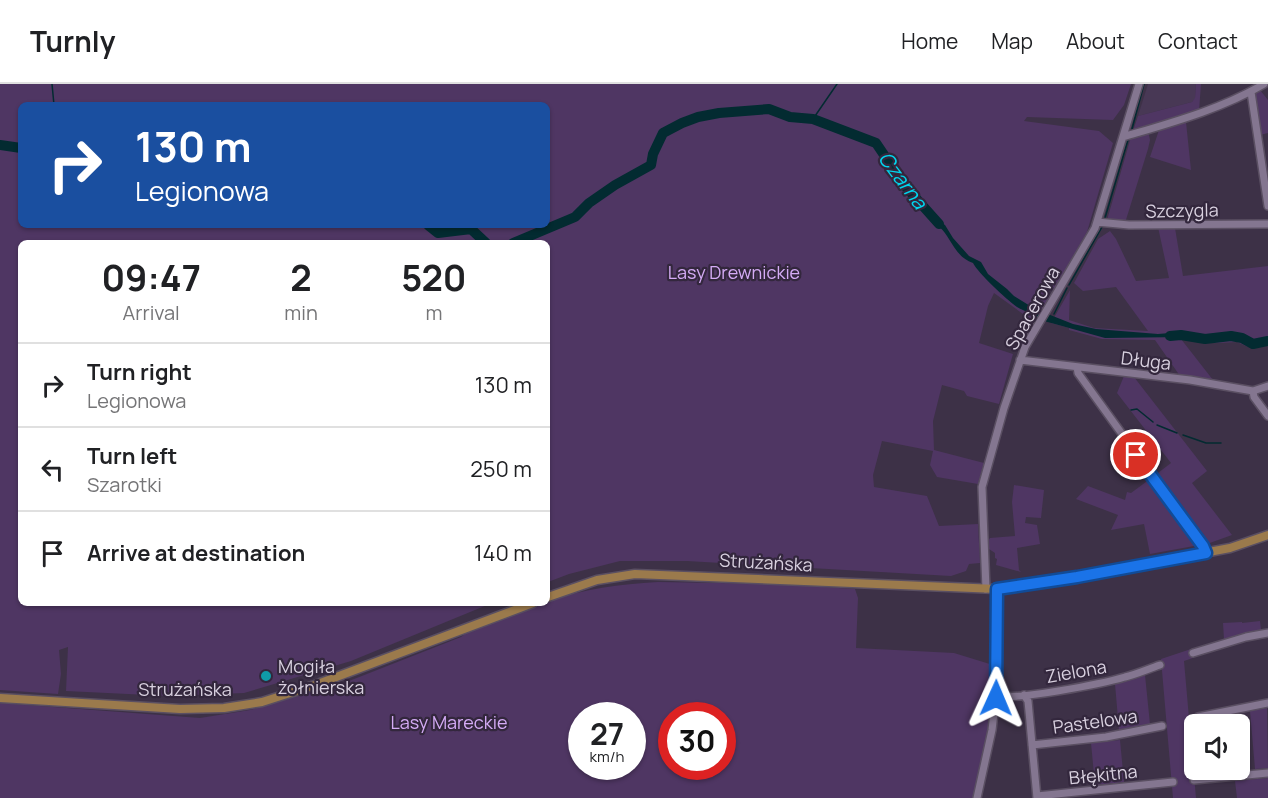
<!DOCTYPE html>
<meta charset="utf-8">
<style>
body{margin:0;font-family:Manrope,sans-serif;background:#f6f6f6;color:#202124;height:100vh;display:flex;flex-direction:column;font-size:22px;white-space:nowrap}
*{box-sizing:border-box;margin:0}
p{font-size:20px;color:#757577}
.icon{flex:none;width:33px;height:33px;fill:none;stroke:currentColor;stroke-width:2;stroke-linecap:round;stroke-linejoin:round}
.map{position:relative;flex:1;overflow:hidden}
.panel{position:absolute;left:18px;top:156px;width:532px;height:366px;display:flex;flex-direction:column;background:#fff;border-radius:9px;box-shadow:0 2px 4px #0004}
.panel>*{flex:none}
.guide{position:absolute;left:18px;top:18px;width:532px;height:126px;border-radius:9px;box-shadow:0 2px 4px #0004;background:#1a4fa0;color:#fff;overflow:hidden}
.tools{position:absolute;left:1184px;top:630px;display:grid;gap:12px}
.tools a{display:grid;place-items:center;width:66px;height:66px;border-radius:9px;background:#fff;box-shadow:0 2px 4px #0004;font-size:30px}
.speed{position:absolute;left:568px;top:618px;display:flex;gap:12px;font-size:30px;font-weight:700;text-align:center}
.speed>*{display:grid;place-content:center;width:78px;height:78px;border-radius:50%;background:#fff;box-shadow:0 2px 4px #0004;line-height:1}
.speed small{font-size:15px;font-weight:400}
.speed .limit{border:9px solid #d22;background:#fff;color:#111}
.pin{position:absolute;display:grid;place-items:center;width:51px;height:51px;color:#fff;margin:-26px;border:3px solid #fff;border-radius:50%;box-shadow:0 2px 6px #0007}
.me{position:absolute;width:66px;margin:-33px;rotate:1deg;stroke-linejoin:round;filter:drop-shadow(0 0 4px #0008)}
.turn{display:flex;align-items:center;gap:21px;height:126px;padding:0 18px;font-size:27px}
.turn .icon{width:78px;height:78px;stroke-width:2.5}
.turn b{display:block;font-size:42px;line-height:51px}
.eta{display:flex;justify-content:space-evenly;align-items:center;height:102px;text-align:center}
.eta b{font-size:36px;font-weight:700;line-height:42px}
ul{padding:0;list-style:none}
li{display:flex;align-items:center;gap:18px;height:84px;padding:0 18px;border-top:2px solid #e0e0e0}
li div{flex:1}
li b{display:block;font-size:22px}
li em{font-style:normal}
header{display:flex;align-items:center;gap:36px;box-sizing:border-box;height:84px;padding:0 30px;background:#fff;border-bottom:2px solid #e0e0e0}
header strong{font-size:28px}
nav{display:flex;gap:33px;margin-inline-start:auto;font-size:21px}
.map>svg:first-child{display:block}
.built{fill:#483855}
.green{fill:#4f3663;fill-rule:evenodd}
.water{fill:#032b31}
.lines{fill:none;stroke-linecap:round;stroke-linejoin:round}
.stream{stroke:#032b31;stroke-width:1.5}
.river{stroke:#032b31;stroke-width:10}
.minor-casing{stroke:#5a4f62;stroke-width:10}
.major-casing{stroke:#5a4f62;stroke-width:11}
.minor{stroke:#847690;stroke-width:7}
.major{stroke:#9b7a4c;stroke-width:8}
.route-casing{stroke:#114b97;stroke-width:15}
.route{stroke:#1a73e8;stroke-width:10}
.culture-dot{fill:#0f9aa8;stroke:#33273d;stroke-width:2}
.labels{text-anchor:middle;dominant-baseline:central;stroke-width:4.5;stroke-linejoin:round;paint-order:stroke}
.street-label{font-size:18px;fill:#d8d0df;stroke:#33273d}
.park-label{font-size:18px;fill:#d4abf5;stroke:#33273d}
.poi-label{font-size:18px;fill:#d8d0df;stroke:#33273d;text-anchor:start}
.water-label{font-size:20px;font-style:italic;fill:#00d6ee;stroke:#33273d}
</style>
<header>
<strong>Turnly</strong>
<nav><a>Home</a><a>Map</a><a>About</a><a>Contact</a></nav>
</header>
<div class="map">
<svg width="1268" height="714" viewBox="0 0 1268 714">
<rect width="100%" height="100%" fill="#3d3147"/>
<path class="built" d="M1148,0H1196L1195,15L1192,18L1138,32Z"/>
<path class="green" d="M0,0H1131L1124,21L1113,36L1027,33L1024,37L1099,47L1113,59L1087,148L1054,206L1048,205L1050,214L1044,226H1041L1037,235H1030L994,209L988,222L979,259L1013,270L999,320L967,312L964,307L942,301L933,337L934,366L984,379L978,400L937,393L930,381L933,367L882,357L873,391L874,403L927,412L939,442L978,440L980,479L969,480L966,487L951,492L687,477H620L569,490L548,498V159H21V519H492L351,577L244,609L169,612L66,607L68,563L59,566L61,590L58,610L0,606ZM21,21H548V141H21Z
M1196,0H1201L1199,27L1133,47L1138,32L1192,18L1195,14Z
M1260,6L1268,16V49L1260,51L1254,10Z
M1186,38L1191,86L1150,73L1160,43H1171Z
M1148,47L1150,56L1148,65L1125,139L1107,136L1131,53Z
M1158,143L1175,144L1183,192L1268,182V261L1248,263L1237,258L1218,259L1181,255L1213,296L1180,292L1155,256L1102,255L1069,246V244L1051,239L1070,206L1069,236L1094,244L1148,247L1116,203L1083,207L1074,199L1098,155L1110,147L1116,155L1136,197L1169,194Z
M1124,292L1134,293L1207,387L1192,399L1232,451L1207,460L1154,392L1171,379L1117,309Z
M1150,395L1196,457L1194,462L1150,470L1144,440L1111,446L1118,431L1076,415L1088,402L1125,416L1127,408L1131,409Z
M1014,401L1044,406L1041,434L1026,433L1025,439L1037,441L1040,460L1017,464L1019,486L1021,488L996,481L997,475L995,474V469L989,465L988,457L990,454L1015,452L1012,418Z
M658,498L774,500L855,505L858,514L856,564L954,569L993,581L991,633L975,714H0V619L200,634L250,626L344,599L461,553L478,540L548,519V517C585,505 619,500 658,498ZM582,632H633V682H582ZM672,632H723V682H672Z
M1260,537L1261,546L1224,555L1223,539L1242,538V539Z
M1191,565L1193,574L1184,577L1196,714H1173L1161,575Z
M1145,591L1150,640L1119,646L1115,600Z
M1267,624L1268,684L1255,685L1250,627Z
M1120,656L1124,698L1095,701L1091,659Z
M1268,694V714H1237L1235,697Z"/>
<path class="water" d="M932,128L937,136L945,141L953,154L969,172L981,178L988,190L1007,205L1014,212L1035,225L1073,240L1096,245L1158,250L1182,248L1184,253L1105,254L1037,235C1032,229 1024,227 1017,223C1006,215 978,189 973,179C959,174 955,164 947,152C942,144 934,138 928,130Z"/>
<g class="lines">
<path class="stream" d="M52,0L54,21
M813,35L837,0
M1132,45L1144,0
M1105,134L1128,56
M1069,201L1102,143
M1054,230L1067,204
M1131,326L1137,325L1153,338
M1157,341L1177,349
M1183,351L1206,359H1221"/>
<path class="river" d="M0,61L21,64
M428,141L438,149L471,145L486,159
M513,159L575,133L589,119L615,101L651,81L653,70L663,49L682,39L698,33L719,29L769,25L790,33L813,35L876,59L905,102L939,140
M1170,252L1181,251L1205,255L1231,252L1242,254L1253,260L1268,257"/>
<defs>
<path id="minor" d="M1251,8L1268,122
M1123,53C1170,39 1222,25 1264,0
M1097,138L1129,141L1268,140
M1020,276L1190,296L1253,307L1268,302
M1077,283L1078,289L1203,462L1206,469
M1253,307L1254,313L1268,332
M986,505L982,403L1004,324L1025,263L1095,144L1139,0
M1193,569L1246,553L1268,549
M996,611C1011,618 1105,599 1125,593C1137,590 1148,585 1160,581
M1024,611L1028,617L1037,714
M1198,633L1268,619
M1032,661L1106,653L1162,642
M1194,696L1268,689
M1037,712L1173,698
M977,714L992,646L996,611L997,505"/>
<path id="major" d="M548,513L597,496L635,490L997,505L1077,493L1230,464L1268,451
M0,614L180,625L224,624L262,618L315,601L533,519"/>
</defs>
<use href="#minor" class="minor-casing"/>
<use href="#major" class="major-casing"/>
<use href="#minor" class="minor"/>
<use href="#major" class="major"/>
</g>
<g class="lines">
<defs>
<path id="route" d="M996,614L997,505L1077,493L1206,469L1203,462L1136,371"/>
</defs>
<use href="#route" class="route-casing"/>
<use href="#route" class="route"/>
</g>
<circle class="culture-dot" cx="266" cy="592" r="6"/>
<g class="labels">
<g class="street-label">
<text transform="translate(1182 126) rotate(-1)">Szczygla</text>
<text transform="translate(1032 224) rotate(-61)">Spacerowa</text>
<text transform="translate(1146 276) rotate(7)">Długa</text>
<text transform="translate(766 478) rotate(3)">Strużańska</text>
<text transform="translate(1076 587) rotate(-10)">Zielona</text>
<text x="185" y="605">Strużańska</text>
<text transform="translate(1095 637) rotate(-8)">Pastelowa</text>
<text transform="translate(1103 690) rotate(-6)">Błękitna</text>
</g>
<g class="park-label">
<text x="734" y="188">Lasy Drewnickie</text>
<text x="449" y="638">Lasy Mareckie</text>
</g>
<g class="poi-label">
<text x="278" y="582">Mogiła<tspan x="278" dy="21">żołnierska</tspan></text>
</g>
<g class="water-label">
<text transform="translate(903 96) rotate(53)">Czarna</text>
</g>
</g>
</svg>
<div class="tools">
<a><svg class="icon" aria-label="sound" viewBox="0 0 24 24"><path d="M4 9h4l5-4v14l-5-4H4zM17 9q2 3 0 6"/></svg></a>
</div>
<div class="speed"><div>27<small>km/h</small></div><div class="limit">30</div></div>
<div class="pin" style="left:1136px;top:371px;background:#d93025"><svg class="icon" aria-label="arrive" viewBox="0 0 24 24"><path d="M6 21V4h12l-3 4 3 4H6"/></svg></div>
<svg class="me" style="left:996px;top:614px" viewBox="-20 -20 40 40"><path d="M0-17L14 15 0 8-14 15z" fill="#1a73e8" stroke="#fff" stroke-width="4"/></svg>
<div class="guide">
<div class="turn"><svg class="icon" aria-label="right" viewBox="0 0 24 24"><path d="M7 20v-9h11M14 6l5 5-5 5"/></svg><div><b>130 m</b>Legionowa</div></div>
</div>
<section class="panel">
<div class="eta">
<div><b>09:47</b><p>Arrival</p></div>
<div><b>2</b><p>min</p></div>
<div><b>520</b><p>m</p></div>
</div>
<ul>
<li><svg class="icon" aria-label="right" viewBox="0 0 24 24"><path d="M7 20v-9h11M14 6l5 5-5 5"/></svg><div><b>Turn right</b><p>Legionowa</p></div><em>130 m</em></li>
<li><svg class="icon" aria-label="left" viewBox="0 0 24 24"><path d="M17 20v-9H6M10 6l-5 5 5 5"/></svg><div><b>Turn left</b><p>Szarotki</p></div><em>250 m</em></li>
<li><svg class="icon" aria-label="arrive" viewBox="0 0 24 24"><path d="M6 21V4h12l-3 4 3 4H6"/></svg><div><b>Arrive at destination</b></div><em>140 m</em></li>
</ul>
</section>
</div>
